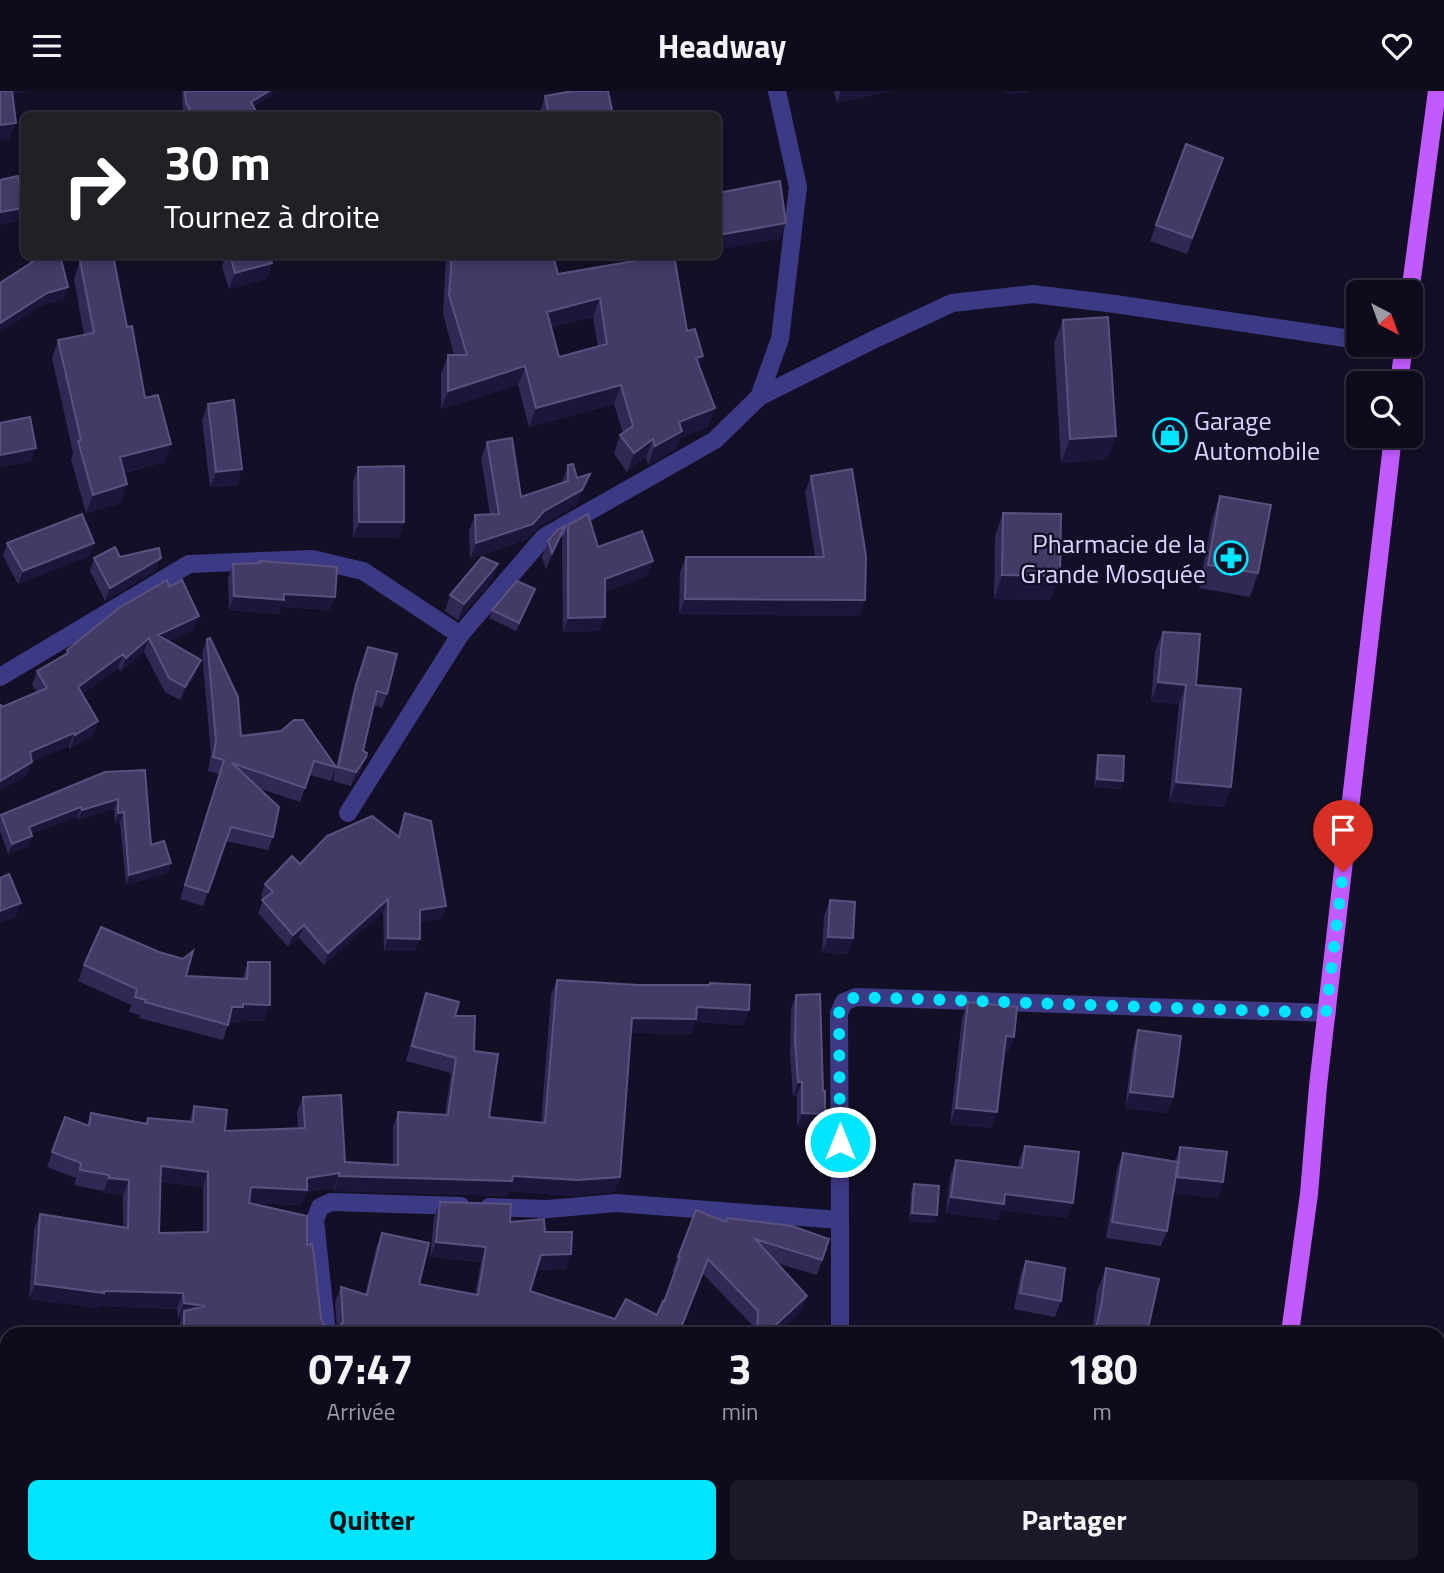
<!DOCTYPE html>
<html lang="fr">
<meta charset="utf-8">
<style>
body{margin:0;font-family:"Titillium Web",sans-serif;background:#1c1929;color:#f1f3f6;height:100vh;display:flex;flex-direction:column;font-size:26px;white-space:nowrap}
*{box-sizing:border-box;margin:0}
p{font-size:23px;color:#9b9ba3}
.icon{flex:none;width:38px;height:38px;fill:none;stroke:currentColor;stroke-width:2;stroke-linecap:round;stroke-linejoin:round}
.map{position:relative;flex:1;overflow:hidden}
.sheet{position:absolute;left:0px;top:1236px;width:1446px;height:247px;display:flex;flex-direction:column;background:#0e0b1c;border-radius:21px 21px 0 0;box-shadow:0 4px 10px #0003,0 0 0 2px #2e2b3b}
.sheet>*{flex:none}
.top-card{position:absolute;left:21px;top:21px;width:700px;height:147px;border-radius:10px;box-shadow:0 4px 10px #0003,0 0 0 2px #2e2b3b;background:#202124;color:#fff;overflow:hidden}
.needle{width:46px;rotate:139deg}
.fabs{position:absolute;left:1346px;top:189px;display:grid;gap:14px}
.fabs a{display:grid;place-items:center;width:77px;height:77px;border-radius:10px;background:#0e0b1c;box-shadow:0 4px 10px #0003,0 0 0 2px #2e2b3b;font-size:35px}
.pin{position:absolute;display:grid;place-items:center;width:60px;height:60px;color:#fff;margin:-72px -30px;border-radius:50% 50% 50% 0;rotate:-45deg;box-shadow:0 0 7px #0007}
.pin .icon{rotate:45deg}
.me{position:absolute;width:77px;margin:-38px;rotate:0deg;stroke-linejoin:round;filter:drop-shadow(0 0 5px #0008)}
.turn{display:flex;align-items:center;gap:24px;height:147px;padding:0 28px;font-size:32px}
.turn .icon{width:91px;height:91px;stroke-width:2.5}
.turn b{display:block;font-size:49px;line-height:60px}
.eta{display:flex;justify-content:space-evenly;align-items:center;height:119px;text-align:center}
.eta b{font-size:42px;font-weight:700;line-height:49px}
.primary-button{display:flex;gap:14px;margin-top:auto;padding:14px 28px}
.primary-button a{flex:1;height:80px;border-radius:10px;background:#00e5ff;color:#111;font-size:28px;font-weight:700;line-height:80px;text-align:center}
.primary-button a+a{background:#1c1929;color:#f1f3f6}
header{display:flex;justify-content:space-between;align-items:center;height:91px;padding:0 28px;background:#0e0b1c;font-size:32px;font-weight:700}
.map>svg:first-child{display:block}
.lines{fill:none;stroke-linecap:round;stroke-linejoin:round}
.minor{stroke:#3d3a85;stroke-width:18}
.major{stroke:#c25bff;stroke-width:18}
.wall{fill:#312854;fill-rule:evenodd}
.shaded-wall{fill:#1d163a}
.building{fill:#433a66;stroke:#5a527e;stroke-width:2;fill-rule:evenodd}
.route{stroke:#00e5ff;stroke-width:12;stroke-dasharray:0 21.6}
.labels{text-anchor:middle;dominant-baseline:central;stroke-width:5;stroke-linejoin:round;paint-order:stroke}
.poi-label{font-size:26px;fill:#d9d4ff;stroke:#130f26;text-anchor:start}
</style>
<header><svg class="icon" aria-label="menu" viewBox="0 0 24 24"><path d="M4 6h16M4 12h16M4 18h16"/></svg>Headway<svg class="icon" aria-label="heart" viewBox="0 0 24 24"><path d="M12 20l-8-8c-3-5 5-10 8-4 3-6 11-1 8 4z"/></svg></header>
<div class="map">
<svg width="1444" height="1482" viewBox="0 0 1444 1482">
<rect width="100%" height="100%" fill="#130f26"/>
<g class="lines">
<path class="minor" d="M759,306L877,247L952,212L1033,203L1115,213L1358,249
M0,586L189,473L312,468L363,480L460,544
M348,722L460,544L544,446L715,349L759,306L780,248L798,96L777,0
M489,1116L548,1118L616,1112L840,1129V1242
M840,1129L839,922L844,911L856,906L1327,922
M327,1242L315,1129L320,1116L331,1111L461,1115
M0,1381L7,1380
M349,1475V1482
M836,1482L837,1475"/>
<path class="major" d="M1410,202L1437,0
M1399,292L1404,254
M1290,1242L1309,1103L1318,995L1393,345
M1257,1482L1258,1475"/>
</g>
<path class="wall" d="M182,0H273L271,5L253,15L258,24H186L183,20Z
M834,0H890L837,12Z
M545,5L613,24H540V21Z
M1186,53L1223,67L1187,163L1150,150Z
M31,164H60L64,208L42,214L0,241V192L28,174Z
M226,164H270L272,172L266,188L229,198L222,175Z
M446,164H478V167L558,183L648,168L649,164H674L687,240L703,265L699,275L708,336L680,347L676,358L648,374L646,366L627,381L614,363L620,344L623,342L614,313L529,336L518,294L441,318V283L448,264H454L443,223ZM593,226L598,256L559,266L551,236Z
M80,170L127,236L145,307L171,353L164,371L124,382L121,412L86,422L71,368L73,362L52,267L58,249L84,244L74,188Z
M1063,229L1116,345L1107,368L1061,372L1054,252Z
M208,313L242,378L237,394L210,396L202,329Z
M487,351L521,406L562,392L568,374L577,387L590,383L576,415L538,436L527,448L470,468L469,440L475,424L490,423L481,367Z
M358,376L404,431L398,447H353V391Z
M811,385L860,525L679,523L680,481L686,466H815L805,401Z
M1220,405L1258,482L1250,506L1199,497L1212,428Z
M1003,422L1051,509L994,508L995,445Z
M568,434L598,456L647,485L605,501L600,540L563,541L562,449Z
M565,435L559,451L546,478L542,466L548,450Z
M7,452H94L89,465L18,493L3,465Z
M120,466L157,479L105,510L90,480L94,467Z
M233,473L330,519L281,516L279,523L229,519L228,487Z
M493,489L458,529L445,520L450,504Z
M169,496L194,538L169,550L196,582L180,609L165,601L144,561L121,580L118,577L82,603L98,630L93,644L70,658L69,655L31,671L27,684L2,616L37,601L32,594L37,580L66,563L67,559Z
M532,506L516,540L489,527L492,519Z
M1163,541L1196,594L1224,716L1169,711L1179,613L1151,611L1155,560Z
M207,548L241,645L336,676L351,608L368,556L387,603L382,617L374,614L363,660L361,680L351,695L333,690L335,678L331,690L310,684L300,711L258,697L273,746L268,759L226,750L203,815L180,808L219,683L208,680L211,663L202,562Z
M1098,664L1123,690L1120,698L1094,696L1096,672Z
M105,681L151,754L171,772L167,782L126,794L120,731L115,732L114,718L78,729L77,726L31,743L32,745L29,755L8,763L0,740V727L1,724Z
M405,722L442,827L420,831L415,860H384L383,821L324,874L299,847L288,856L258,822L264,808L261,805L265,793L300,773L398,745Z
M830,809L853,847L847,863L822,862L824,825Z
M248,871L264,930L239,929L238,932L229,931L223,949L139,927L140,924L129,921L131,914L78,890L84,874L186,885L242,888Z
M557,889L639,894H709L710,892L749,919L743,934L695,931L691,943L631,942L620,1086L614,1101L571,1105L509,1100L507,1105L334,1100V1097L306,1101L301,1114L249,1112L307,1154L321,1228L324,1234L333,1238L337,1237L335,1211L341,1196L365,1204L376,1157L382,1142L419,1193L475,1204L481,1171L430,1166L434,1126L440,1111L545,1141L566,1178L536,1179L530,1200L615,1228L657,1224L664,1210L675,1182L672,1181L696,1119L822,1169L817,1184L776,1172L801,1220L778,1242H753V1235L703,1183L679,1242H179V1235L181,1228H178L177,1218L99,1215L98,1217L29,1208L34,1138L40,1123L123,1137V1104L103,1102V1100L74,1094L76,1087L47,1076L65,1026L87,1034L91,1022L146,1032L148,1027L189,1031L194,1015L225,1040L298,1037L297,1021L303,1006L345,1071L393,1074V1036L398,1021L445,1024L451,982L406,970L420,918L426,902L455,925L474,960L489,1026L541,1032L551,904ZM161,1091L203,1096V1141L159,1142Z
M796,904L823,1000L820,1037L797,1036V1005H793L790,964L791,918Z
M968,911L1014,946L1008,961H1004L997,1021L991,1037L950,1033L962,927Z
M1138,939L1173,1006L1167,1022L1125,1017L1133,955Z
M1025,1055L1067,1127L1001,1119L998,1129L946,1122L950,1085L956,1069L1018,1077L1019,1070Z
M1180,1056L1218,1107L1173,1102L1167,1140L1161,1155L1106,1147L1117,1078L1123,1062L1175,1070Z
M914,1093L937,1124L934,1132L909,1130L911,1101Z
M1026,1170L1061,1210L1055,1226L1014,1218L1020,1185Z
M1106,1177L1147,1242H1092L1097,1200Z
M165,1475H239V1482H163Z
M616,1475H690L686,1482H630Z"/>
<path class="shaded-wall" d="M7,0H28L5,6Z
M269,0H273L271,5L248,18L251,11Z
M841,0H890L837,12Z
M1007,0H1028V2L1005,3Z
M16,32L10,48L0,49V34Z
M24,117L19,130L0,134V121Z
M786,132L780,148L718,159V144Z
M679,164H704L676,171Z
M272,172L266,188L229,198L235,182Z
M68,196L64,208L42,214L0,241V232L47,202Z
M600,207L593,226L540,239L547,221Z
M703,265L696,284V267Z
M525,275L518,294L441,318L448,300Z
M621,294L614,313L529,336L536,317Z
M715,317L708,336L680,347L676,358L648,374L655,355L679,331Z
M1116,345L1107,368L1061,372L1070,348Z
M653,348L646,366L627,381L634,362Z
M171,353L164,371L113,384L120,366Z
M36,357L31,371L0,376V364Z
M242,378L237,394L210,396L216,381Z
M590,383L576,415L538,436L527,448L470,468L476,452L544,420Z
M127,393L121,412L86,422L93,404Z
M359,431H404L398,447H353Z
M565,435L559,451L546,478L552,462Z
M94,452L89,465L18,493L23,480Z
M161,467L157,479L105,510L110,497Z
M653,470L647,485L599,503L605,488Z
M498,473L493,489L458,529L464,513Z
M1002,484L1060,485L1051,509L994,508Z
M284,503L335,506L330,519L281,516L279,523L229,519L234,505Z
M685,508L865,509L860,525L679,523Z
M199,525L194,538L154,557L158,544Z
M605,526L600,540L563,541L568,527Z
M149,547L144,561L121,580L126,567Z
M123,563L118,577L73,609L78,596Z
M201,569L196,582L180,609L185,596Z
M1158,591L1186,594L1179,613L1151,611Z
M98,630L93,644L70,658L75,644Z
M74,642L69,655L31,671L27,684L0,700V690L30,661Z
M366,666L361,680L351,695L356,681Z
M1097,688L1123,690L1120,698L1094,696Z
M1176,691L1231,696L1224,716L1169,711Z
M118,708L114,718L78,729L82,719Z
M81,716L77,726L25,746L29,736Z
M124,721L120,731L115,732L118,722Z
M32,745L29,755L8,763L12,753Z
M171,772L167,782L126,794L129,784Z
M388,808L383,821L324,874L328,862Z
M21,812L16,826L0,832V820Z
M446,815L442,827L416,832L420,819Z
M304,834L299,847L288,856L293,844Z
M828,846L853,847L847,863L822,862Z
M388,847L420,848L415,860H384Z
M243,913L270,914L264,930L239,929L238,932L226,931L232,916Z
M697,916L749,919L743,934L695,931L691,943L626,942L632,927Z
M1006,945L1014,946L1008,961H1000Z
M798,991H802L797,1005H793Z
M1130,1001L1173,1006L1167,1022L1125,1017Z
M956,1017L997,1021L991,1037L950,1033Z
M802,1022L825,1023L820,1037L797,1036Z
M161,1075L208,1081L203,1096L155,1090Z
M340,1082L334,1097L306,1101L301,1114L245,1112L251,1096Z
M339,1085H513L620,1086L614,1101L571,1105L509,1100L507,1105L334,1100Z
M1177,1086L1223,1091L1218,1107L1171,1102Z
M109,1087L129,1089L123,1104L103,1102Z
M1005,1103L1073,1112L1067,1127L1001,1119L998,1129L946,1122L951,1106Z
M912,1122L937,1124L934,1132L909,1130Z
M436,1151L486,1156L481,1171L430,1166Z
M571,1163L566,1178L535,1179L541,1164Z
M35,1193L183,1202L177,1218L99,1215L98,1217L29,1208Z
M807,1205L801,1220L778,1242H767Z
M184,1212L205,1215L184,1220L181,1228H178Z
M0,1283H7V1301H0Z
M0,1422H6L3,1430H0Z
M76,1475H105L104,1478L73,1481Z"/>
<path class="building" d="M0,0H12L16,32L0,34Z
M185,0H269L251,11L258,24H228L227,22L222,24H193L186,12Z
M573,0H608L613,24H549L545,5Z
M1186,53L1223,67L1192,147L1156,134Z
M18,85L24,117L0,121V89Z
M780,90L786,132L718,144V102Z
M33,164H60L68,196L47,202L0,232V192L34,170Z
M107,164H113L127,236L132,235L145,307L158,304L171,353L120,366L127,393L93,404L78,350L81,349L58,249L94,242L80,170Z
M230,164H270L272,172L235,182Z
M452,164H478V167L487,164H553L558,183L652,167L651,164H674L687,240L695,238L703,265L696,267L715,317L679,331L682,340L655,355L653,348L634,362L620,344L633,335L621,294L536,317L525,275L448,300V264H467L449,204ZM600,207L607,253L559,266L547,221Z
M1108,226L1116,345L1070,348L1063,229Z
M234,309L242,378L216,381L208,313Z
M30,326L36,357L0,364V332Z
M512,347L521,406L568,390V374L573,373L577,387L590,383L582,399L544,420L533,433L476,452L475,424L499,423L487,351Z
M404,375V431H359L358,376Z
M852,378L866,465L865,509L685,508L686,466H824L811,385Z
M1220,405L1271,414L1258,482L1208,474Z
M1003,422L1061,423L1060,485L1002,484Z
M82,423L94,452L23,480L7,452Z
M588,423L598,456L642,440L653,470L605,488V526L568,527V434Z
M565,435L552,462L548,450L557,439Z
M115,456L120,466L159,457L161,467L110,497L94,467Z
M482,466L498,473L464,513L450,504Z
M260,470L337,476L335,506L284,503V509L234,505L233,473L260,472Z
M167,489L169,496L182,489L199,525L158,544L201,569L185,596L169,587L149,547L126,567L123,563L78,596L98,630L75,644L74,642L30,661L32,671L0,690V614H1L2,616L47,597L37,580L68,562L67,559L119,517Z
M517,490L535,498L519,532L492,519Z
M1163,541L1200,543L1196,594L1241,598L1231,696L1176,691L1186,594L1158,591Z
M210,547L238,606L241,645L281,640L294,629H303L336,676L314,670L305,697L232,672L279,716L273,746L231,736L208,801L185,794L224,669L213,666L216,650L207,548Z
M368,556L397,563L387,603L377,600L363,660L367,662L366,666L356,681L338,676L356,594Z
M1098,664L1124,665L1123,690L1097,688Z
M145,679L151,754L164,750L171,772L129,784L124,721L118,722V708L82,719L81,716L29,736L32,745L12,753L1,724L105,681Z
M405,722L431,730L446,815L420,819V848L388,847V808L328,862L304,834L293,844L262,809L273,801L265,793L292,765L300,773L327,745L372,725L399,746Z
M9,783L21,812L0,820V787Z
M830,809L855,811L853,847L828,846Z
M101,836L159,861L183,868L193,860L186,885L247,888L248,871H270V914L243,913V916H232L228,934L145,911L146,909L135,906L137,898L84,874Z
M557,889L639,894H710V892L750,894L749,919L697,916L696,928L632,927L620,1086L577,1089L513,1085L512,1090L339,1085L340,1082L307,1087V1099L251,1096L249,1112L307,1125V1154L312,1153L314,1165L321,1228L324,1234L333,1238L339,1236L343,1231L341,1196L367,1204L382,1142L429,1152L419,1193L478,1204L486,1156L436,1151L440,1111L511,1113L510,1131L544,1128L545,1141H572L571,1163L541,1164L530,1200L615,1228L626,1208L657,1224L663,1210L664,1211L680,1167L678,1166L696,1119L726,1131L727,1127L792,1135L829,1148L822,1169L755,1148L807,1205L767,1242H757L758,1220L708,1168L679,1242H520L508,1239L507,1242H184V1220L205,1215L184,1212L183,1202L104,1200V1202L35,1193L40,1123L128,1137L129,1089L109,1087V1084L80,1079L81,1072L52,1061L65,1026L89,1035L91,1022L147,1033L148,1027L193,1031L194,1015L227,1019L225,1040L305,1037L303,1006L341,1004L345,1071L398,1074V1021L448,1024L456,967L412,955L426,902L459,911L455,925H475L474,960L498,963L489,1026L545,1032ZM161,1075L208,1081V1141L159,1142Z
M820,903L823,1000H825V1023L802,1022V991H798L795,950L796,904Z
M968,911L1017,916L1014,946L1006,945L997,1021L956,1017Z
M1138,939L1181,945L1173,1006L1130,1001Z
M1025,1055L1079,1061L1073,1112L1005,1103L1004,1113L951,1106L956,1069L1022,1077Z
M1180,1056L1227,1061L1223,1091L1177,1086Z
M1123,1062L1178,1071L1167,1140L1112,1131Z
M914,1093L939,1095L937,1124L912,1122Z
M1026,1170L1065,1177L1061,1210L1020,1202Z
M1106,1177L1159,1188L1147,1242H1095L1102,1210Z
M83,1240L84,1242H70Z
M0,1252L7,1254V1283H0Z
M0,1387H5L6,1422H0Z
M187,1475H239V1482H186Z
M275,1475H301L355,1482H274Z
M415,1475H455L453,1482H413Z
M563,1475H604L601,1482H561Z
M645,1475H690L686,1482H655L656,1480Z
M761,1475H826L825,1482H758Z
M522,1478L530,1482H520Z"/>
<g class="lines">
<path class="route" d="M840,1051L839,922L844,911L856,906L1326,922L1343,781"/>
</g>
<defs>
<symbol id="shop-ring" viewBox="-11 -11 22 22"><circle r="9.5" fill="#130f26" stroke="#00e5ff" stroke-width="1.5"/><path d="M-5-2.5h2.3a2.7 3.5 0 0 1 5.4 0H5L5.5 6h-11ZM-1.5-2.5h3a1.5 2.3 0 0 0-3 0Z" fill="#00e5ff"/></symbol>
<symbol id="pharmacy-ring" viewBox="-11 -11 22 22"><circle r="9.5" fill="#130f26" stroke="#00e5ff" stroke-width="1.5"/><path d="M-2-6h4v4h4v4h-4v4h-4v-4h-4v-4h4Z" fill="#00e5ff"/></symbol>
</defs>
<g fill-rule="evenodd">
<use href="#shop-ring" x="1151" y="325" width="38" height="38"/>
<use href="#pharmacy-ring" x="1212" y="448" width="38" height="38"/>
</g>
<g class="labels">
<g class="poi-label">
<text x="1194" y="329">Garage<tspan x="1194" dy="30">Automobile</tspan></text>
<text x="1206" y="452" text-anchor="end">Pharmacie de la<tspan x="1206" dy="30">Grande Mosquée</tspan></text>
</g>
</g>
</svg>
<div class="fabs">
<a><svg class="needle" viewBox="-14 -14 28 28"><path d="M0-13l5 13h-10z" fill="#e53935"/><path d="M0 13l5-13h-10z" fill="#9b9ba3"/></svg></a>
<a><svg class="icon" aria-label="search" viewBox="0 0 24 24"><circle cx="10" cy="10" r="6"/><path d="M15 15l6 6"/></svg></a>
</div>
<div class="pin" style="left:1343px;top:781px;background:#d93025"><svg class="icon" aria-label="arrive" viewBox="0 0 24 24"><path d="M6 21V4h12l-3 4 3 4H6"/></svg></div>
<svg class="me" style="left:840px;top:1051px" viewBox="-20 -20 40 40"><circle r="17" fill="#00e5ff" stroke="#fff" stroke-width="3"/><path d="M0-11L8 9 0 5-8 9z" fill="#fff"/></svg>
<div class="top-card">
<div class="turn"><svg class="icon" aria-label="right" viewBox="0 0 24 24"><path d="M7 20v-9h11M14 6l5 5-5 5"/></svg><div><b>30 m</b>Tournez à droite</div></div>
</div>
<section class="sheet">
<div class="eta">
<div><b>07:47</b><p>Arrivée</p></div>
<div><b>3</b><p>min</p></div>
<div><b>180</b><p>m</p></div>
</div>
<div class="primary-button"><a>Quitter</a><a>Partager</a></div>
</section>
</div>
